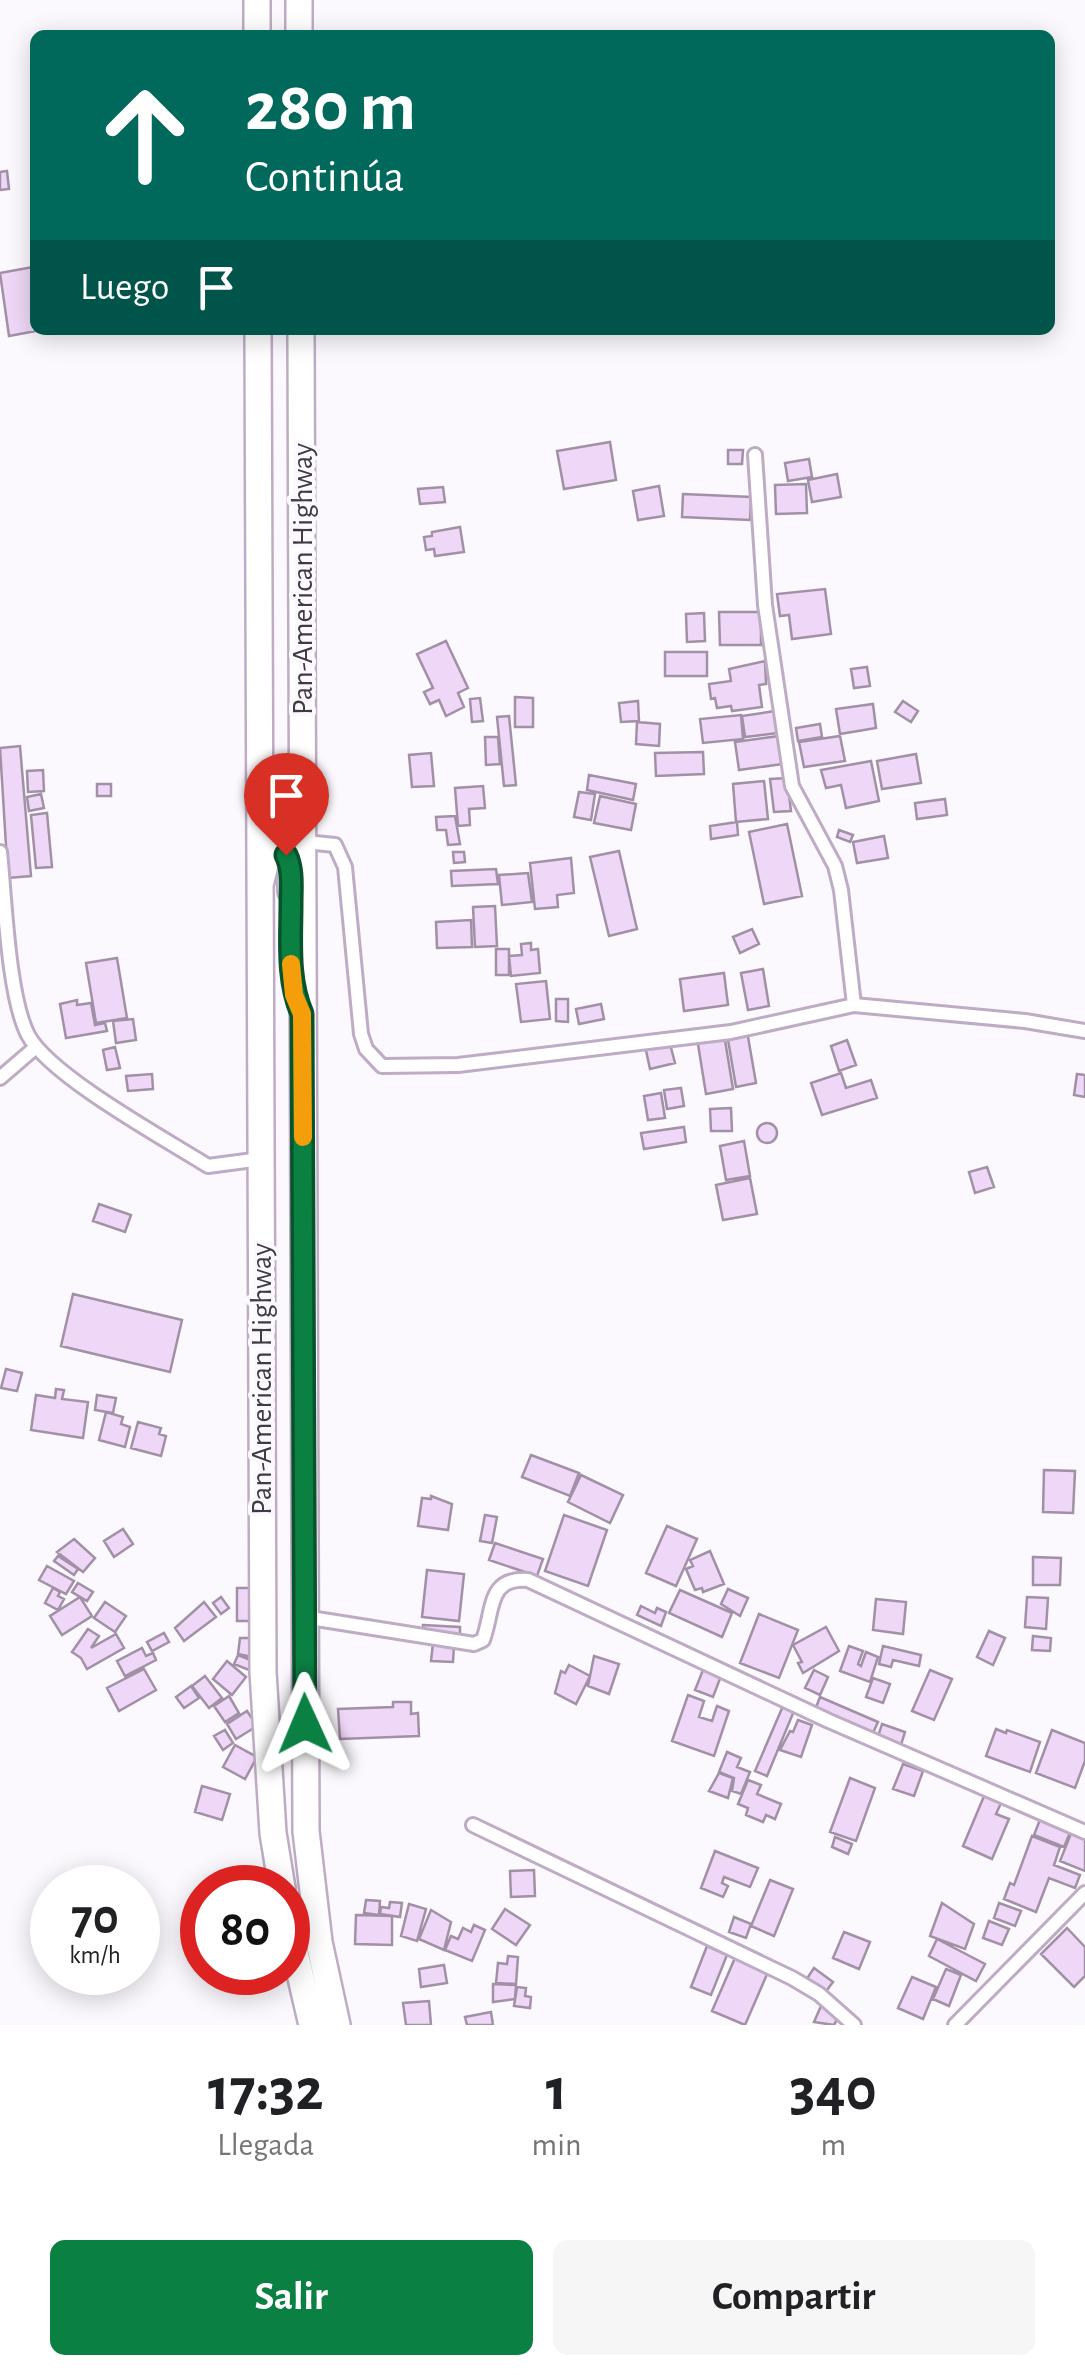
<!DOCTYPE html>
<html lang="es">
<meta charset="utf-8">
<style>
body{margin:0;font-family:"Alegreya Sans",sans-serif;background:#f6f6f6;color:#202124;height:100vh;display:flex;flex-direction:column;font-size:38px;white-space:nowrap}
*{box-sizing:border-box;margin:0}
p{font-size:32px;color:#757577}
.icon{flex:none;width:55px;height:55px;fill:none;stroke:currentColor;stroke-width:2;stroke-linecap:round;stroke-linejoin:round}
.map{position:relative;height:2025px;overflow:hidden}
.side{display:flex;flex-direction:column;background:#fff;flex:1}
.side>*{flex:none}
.guide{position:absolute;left:30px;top:30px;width:1025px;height:305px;border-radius:15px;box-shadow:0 5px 25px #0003;background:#00695c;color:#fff;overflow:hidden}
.speed{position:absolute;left:30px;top:1865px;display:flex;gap:20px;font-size:50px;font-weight:700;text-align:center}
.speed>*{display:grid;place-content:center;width:130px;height:130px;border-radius:50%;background:#fff;box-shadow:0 5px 25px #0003;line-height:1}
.speed small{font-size:25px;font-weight:400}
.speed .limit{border:15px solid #d22;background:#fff;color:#111}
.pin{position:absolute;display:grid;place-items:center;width:85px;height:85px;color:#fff;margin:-102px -42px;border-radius:50% 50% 50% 0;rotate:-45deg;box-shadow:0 0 10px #0007}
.pin .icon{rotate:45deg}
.me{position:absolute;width:110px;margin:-55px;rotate:359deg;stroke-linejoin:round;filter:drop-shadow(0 0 8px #0008)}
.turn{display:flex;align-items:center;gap:35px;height:210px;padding:0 50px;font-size:45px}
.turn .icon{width:130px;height:130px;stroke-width:2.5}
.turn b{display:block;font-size:70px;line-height:85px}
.then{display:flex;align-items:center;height:95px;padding:0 50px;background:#0003;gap:20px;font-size:38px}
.eta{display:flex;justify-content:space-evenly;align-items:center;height:170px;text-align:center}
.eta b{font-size:60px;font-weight:700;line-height:70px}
.cta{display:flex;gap:20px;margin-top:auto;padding:20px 50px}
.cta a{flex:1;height:115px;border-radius:15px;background:#0b8043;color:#fff;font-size:40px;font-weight:700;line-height:115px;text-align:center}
.cta a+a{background:#f6f6f6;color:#202124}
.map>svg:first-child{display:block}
.building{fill:#efd8f7;stroke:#a190a6;stroke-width:2.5}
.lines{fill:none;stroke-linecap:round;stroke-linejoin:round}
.street-casing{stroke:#beacc4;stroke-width:18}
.highway-casing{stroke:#beacc4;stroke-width:30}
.street{stroke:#fff;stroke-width:12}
.highway{stroke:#fff;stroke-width:25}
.route-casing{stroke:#07532c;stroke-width:25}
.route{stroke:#0b8043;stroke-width:18}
.slow{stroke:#f59e0b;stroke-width:18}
.labels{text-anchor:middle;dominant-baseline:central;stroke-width:8;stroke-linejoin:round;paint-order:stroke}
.street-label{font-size:30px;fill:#413a44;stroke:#fcf9fe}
</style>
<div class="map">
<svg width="1085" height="2025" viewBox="0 0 1085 2025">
<rect width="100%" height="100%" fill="#fcf9fe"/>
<path class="building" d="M7,171L9,189L0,190V172Z
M33,267L35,330H41L9,336L0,273Z
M610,442L616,480L564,489L557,451Z
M728,450H743L742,464H728Z
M809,459L812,477L788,481L785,463Z
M837,474L841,497L812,502L808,480Z
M806,484L807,513L776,514L775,485Z
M659,486L664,516L638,520L633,491Z
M443,487L445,502L420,504L418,489Z
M683,494L751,497L750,520L682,517Z
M460,527L464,552L435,556L434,549L426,550L424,537L432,536V532Z
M825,589L831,634L792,639L789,615L780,616L777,594Z
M719,612H761V645H720Z
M704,613L705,641L687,642L686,614Z
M446,641L468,688L458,693L464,707L446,716L439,700L430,704L424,692L433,688L417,654Z
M665,652H707V676H665Z
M765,661L766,684L759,685L762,707L732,711L731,706L717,708L715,698L711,699L709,684L731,681L729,669Z
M867,667L870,686L854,688L851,669Z
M515,697L533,698V727H515Z
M480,698L483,721L472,722L470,699Z
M638,701L639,721L621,722L619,703Z
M903,701L918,711L911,722L895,712Z
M873,704L876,728L840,734L836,709Z
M775,711L778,733L745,737L742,716Z
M741,715L743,739L703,743L700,719Z
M509,716L516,785L504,786L497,717Z
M637,722L660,724L659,746L636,744Z
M820,724L822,737L798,741L796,728Z
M779,736L783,764L739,770L735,742Z
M840,736L845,761L804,767L799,742Z
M485,737H498L500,764L486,765Z
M20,746L31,876L8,878L0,748Z
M703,752L704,774L656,776L655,753Z
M431,753L434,786L412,787L409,755Z
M916,754L921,783L882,789L877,761Z
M871,761L879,801L846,808L841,785L826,788L821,770Z
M43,770L44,791L28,792L27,771Z
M589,775L636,784L633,800L587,790Z
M787,778L791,811L774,812L770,779Z
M764,781L768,819L736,822L733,784Z
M97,784H111V796H97Z
M483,786L485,808L469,809L470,825L458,826L455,788Z
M579,792L595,794L591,820L574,817Z
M41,794L44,808L29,811L27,797Z
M600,796L636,804L631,830L594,823Z
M945,799L947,815L917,819L915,803Z
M47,813L52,867L36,868L31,815Z
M455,816L460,844L448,845L446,830H437L436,817Z
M737,822L738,835L711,839L710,826Z
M787,824L802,896L764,904L749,832Z
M839,830L853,835L850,842L837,837Z
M884,836L888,858L857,863L853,842Z
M619,851L637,929L609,936L590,857Z
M453,852H464L465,862L454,863Z
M571,858L574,893L557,895L558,907L535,909L530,863Z
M496,869L498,884L452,886L451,871Z
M528,873L532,902L502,905L499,875Z
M495,906L497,946L475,947L473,907Z
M471,920L472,947L437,948L436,922Z
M752,929L759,944L740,953L733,937Z
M531,943V950L538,949L540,973L511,976L509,956L522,955L521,944Z
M496,949H509V975H496Z
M117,958L127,1018L96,1023L86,963Z
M763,969L769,1006L748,1010L741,973Z
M724,973L728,1005L684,1011L680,979Z
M546,981L550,1019L521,1022L516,984Z
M556,999H568V1022L556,1021Z
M77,1000V1005L91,1003L95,1025L105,1023L107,1031L66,1038L60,1004Z
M601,1004L604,1019L579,1024L576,1009Z
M133,1019L136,1040L116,1043L113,1021Z
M747,1031L756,1083L736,1087L727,1034Z
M724,1034L733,1089L706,1094L697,1038Z
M669,1040L675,1063L650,1069L645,1046Z
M847,1040L856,1065L839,1071L831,1046Z
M115,1047L120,1068L107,1070L103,1050Z
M841,1073L846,1088L871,1080L877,1098L822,1115L811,1083Z
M152,1074L153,1089L128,1091L126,1076Z
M1077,1074L1085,1075V1097L1074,1095Z
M681,1088L684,1106L667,1109L664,1090Z
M661,1093L665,1118L648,1120L644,1096Z
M731,1108L732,1131H711L710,1109Z
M757 1133a10 10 0 1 1 20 0a10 10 0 1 1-20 0Z
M684,1127L686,1142L644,1149L641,1133Z
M744,1141L750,1176L726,1180L720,1146Z
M987,1167L994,1187L975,1193L969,1172Z
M750,1178L757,1214L723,1220L716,1185Z
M99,1204L131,1215L125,1232L93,1221Z
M73,1294L182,1320L170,1372L61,1346Z
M6,1369L22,1373L17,1391L1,1388Z
M56,1389L64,1390L62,1399L88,1402L83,1438L31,1430L36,1395L55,1398Z
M97,1395L116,1398L113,1413L95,1410Z
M106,1412L123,1417L121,1424L130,1427L125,1447L99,1440Z
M138,1422L161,1428L159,1434L166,1436L161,1456L131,1448Z
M531,1455L579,1473L570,1496L522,1477Z
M1044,1470L1075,1471L1073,1513L1043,1512Z
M581,1475L623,1495L610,1523L568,1502Z
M431,1496L452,1504L448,1530L418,1526L422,1498L431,1499Z
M485,1515L497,1517L492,1543L480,1541Z
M564,1515L607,1530L588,1586L545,1571Z
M667,1526L697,1539L676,1586L646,1573Z
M123,1529L133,1544L114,1557L104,1541Z
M74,1539L95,1558L83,1572L57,1552Z
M495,1543L543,1559L537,1576L489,1560Z
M710,1551L724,1584L703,1592L702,1588L695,1590L686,1569L693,1566L690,1560Z
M58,1556L78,1569L74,1575L54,1561Z
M1033,1557L1061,1558L1060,1585H1033Z
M47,1566L74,1581L66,1594L39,1580Z
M427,1570L464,1574L459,1621L422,1617Z
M78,1583L93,1592L87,1601L72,1592Z
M53,1588L60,1592L58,1596L64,1599L58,1610L45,1603Z
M237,1588H252V1621H237Z
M728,1589L748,1598L740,1616L721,1604Z
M680,1590L732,1613L722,1637L669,1613Z
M80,1597L92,1616L62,1635L50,1616Z
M221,1597L229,1608L221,1614L213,1603Z
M1027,1597L1048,1598L1046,1629L1025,1627Z
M876,1599L906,1602L903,1634L873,1630Z
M105,1602L126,1616L115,1632L94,1618Z
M204,1602L216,1617L184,1641L175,1628Z
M641,1606L655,1613L657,1608L666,1612L661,1626L637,1615Z
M759,1614L798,1630L779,1678L740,1663Z
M423,1625L460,1627V1637L423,1635Z
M826,1627L839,1651L803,1673L798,1663L802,1662L793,1645Z
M88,1629L99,1636L91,1648L116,1634L124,1648L87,1669L81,1658L72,1652Z
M989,1631L1005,1638L993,1665L977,1657Z
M164,1633L169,1642L152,1651L147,1642Z
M1033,1636L1051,1638L1050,1651L1032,1650Z
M240,1638H252V1657L238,1654Z
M433,1643L454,1645L453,1662L431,1661Z
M849,1646L863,1651L858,1664L861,1666L866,1652L878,1657L870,1682L840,1671Z
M883,1646L921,1655L919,1666L893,1660L891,1667L879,1664Z
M142,1648L146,1656L153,1653L156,1660L125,1676L117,1661Z
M238,1655L253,1661L249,1670L234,1664Z
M594,1656L619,1664L609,1694L588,1686Z
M227,1661L246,1677L232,1695L213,1679Z
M569,1665L590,1676L576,1704L555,1693L561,1671L565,1673Z
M144,1669L156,1690L119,1711L107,1688Z
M703,1670L721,1676L713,1697L695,1690Z
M814,1670L828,1677L820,1695L805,1688Z
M930,1670L952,1679L934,1720L912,1711Z
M205,1676L222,1698L209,1708L192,1686Z
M873,1678L890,1684L883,1703L866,1697Z
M191,1686L199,1698L184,1708L176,1697Z
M688,1695L704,1701L699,1717L712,1721L717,1706L729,1711L714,1756L672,1741Z
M229,1696L239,1713L225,1722L214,1706Z
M820,1697L878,1722L872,1735L815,1710Z
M393,1702H411V1714L418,1713L419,1736L340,1739L338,1709L393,1707Z
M783,1706L794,1711L767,1776L755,1771Z
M247,1711L257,1726L236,1739L227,1724Z
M798,1720L812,1725L801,1757L780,1750L790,1731L793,1732Z
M882,1724L905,1732L900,1748L877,1740Z
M996,1729L1006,1733L1007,1730L1040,1742L1030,1772L986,1756Z
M225,1730L233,1743L223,1750L214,1736Z
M1052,1730L1085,1743V1761L1075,1788L1036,1773Z
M235,1745L257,1757L245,1779L223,1767Z
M727,1752L741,1758L737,1767L750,1772L741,1794L732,1791L734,1778L719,1772Z
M903,1764L923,1771L914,1796L893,1789Z
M719,1773L733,1778L728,1798L709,1791Z
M850,1778L875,1788L856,1841L830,1832Z
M748,1780L761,1785L757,1794L781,1804L775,1819L766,1815L763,1822L746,1815L748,1808L738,1804Z
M202,1786L230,1794L222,1820L195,1812Z
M985,1794L1002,1801L996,1814L1009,1819L992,1859L963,1846Z
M1041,1817L1071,1830L1064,1847L1034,1835Z
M1072,1831L1085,1836V1871L1060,1861Z
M1032,1836L1060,1847L1054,1865L1080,1875L1075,1888L1049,1878L1036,1912L1004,1899L1010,1883L1014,1885Z
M835,1837L852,1844L848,1854L832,1847Z
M715,1851L758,1868L750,1887L724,1877L722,1883L728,1886L723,1897L701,1888Z
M534,1870L535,1896L511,1897L510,1871Z
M770,1880L793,1889L774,1936L751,1926Z
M366,1900L380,1901L379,1915L364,1913Z
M390,1902L402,1903L400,1917L380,1914L381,1907L389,1908Z
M942,1903L974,1924L965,1949L930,1936Z
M999,1903L1021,1911L1015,1926L994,1918Z
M409,1904L426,1909L417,1941L401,1936Z
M505,1909L530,1925L516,1945L492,1929Z
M431,1910L451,1922L444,1950L419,1939Z
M356,1915L392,1916V1945L355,1944Z
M734,1917L751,1924L746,1938L729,1932Z
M989,1921L1009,1929L1002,1945L983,1938Z
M474,1925L485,1930L472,1961L445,1950L451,1936L458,1939L463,1928L471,1932Z
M1067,1928L1085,1947V1976L1074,1987L1041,1954Z
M844,1932L870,1942L859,1969L833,1958Z
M937,1939L985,1964L976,1981L929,1956Z
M707,1946L727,1955L711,1995L691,1987Z
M508,1956L518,1957L516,1984L496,1983L498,1963L507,1964Z
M735,1958L768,1972L745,2025L712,2011Z
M444,1965L447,1983L421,1987L419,1969Z
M814,1968L833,1982L824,1994L806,1980Z
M946,1969L961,1975L949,2006L933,1999Z
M912,1977L936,1987L923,2019L898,2008Z
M493,1984L516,1985L515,1999L493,2002Z
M517,1987L526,1988L525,1996L531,1997L530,2008L514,2006Z
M429,2001L431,2025H406L403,2003Z
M821,2006L839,2015L834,2025L814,2022Z
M491,2012L493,2025H467L465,2017Z"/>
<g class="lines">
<defs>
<path id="street" d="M755,455L765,605L792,786L835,866L841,890L854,1005
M305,842L335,845L345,867L361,1034L366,1049L382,1066L458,1065L731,1032L854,1005L1025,1021L1085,1031
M0,852C5,899 8,996 28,1035C50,1076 165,1139 208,1166L261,1159
M0,1078L36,1047
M304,1617L474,1644L483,1640C494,1610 487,1577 528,1580L829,1721L1085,1832
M473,1825L792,1978L819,1994L854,2025
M955,2025L1085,1893"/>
<path id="highway" d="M257,0V35
M299,0V35
M258,330L263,1672L273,1833L282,1888
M301,330L306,1831L319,1942L337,2025
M261,881L266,861L276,854L286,855L290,862L291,891
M288,1922L312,2025"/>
</defs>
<use href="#street" class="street-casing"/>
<use href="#highway" class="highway-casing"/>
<use href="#street" class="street"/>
<use href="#highway" class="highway"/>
</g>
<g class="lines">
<defs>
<path id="route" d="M286,855C293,869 291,887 291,903C291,941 287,979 302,1014L305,1724"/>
</defs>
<use href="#route" class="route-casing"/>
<use href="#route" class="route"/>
<path class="slow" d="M291,964L294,995L302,1014L303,1137"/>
</g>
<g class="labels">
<g class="street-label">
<text transform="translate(303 579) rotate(-90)">Pan-American Highway</text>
<text transform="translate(262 1379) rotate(-90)">Pan-American Highway</text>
</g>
</g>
</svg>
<div class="speed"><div>70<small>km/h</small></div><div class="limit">80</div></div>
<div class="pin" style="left:286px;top:855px;background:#d93025"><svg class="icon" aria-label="arrive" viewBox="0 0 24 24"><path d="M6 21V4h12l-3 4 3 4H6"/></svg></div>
<svg class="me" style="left:305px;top:1724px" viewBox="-20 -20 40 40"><path d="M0-17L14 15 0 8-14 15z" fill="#0b8043" stroke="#fff" stroke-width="4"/></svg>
<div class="guide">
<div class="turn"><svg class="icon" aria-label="ahead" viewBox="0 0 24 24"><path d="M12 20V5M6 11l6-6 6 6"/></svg><div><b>280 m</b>Continúa</div></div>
<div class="then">Luego<svg class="icon" aria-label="arrive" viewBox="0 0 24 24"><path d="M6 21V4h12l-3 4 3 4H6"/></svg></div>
</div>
</div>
<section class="side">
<div class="eta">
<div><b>17:32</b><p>Llegada</p></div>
<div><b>1</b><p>min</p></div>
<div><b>340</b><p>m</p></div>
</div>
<div class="cta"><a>Salir</a><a>Compartir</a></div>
</section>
